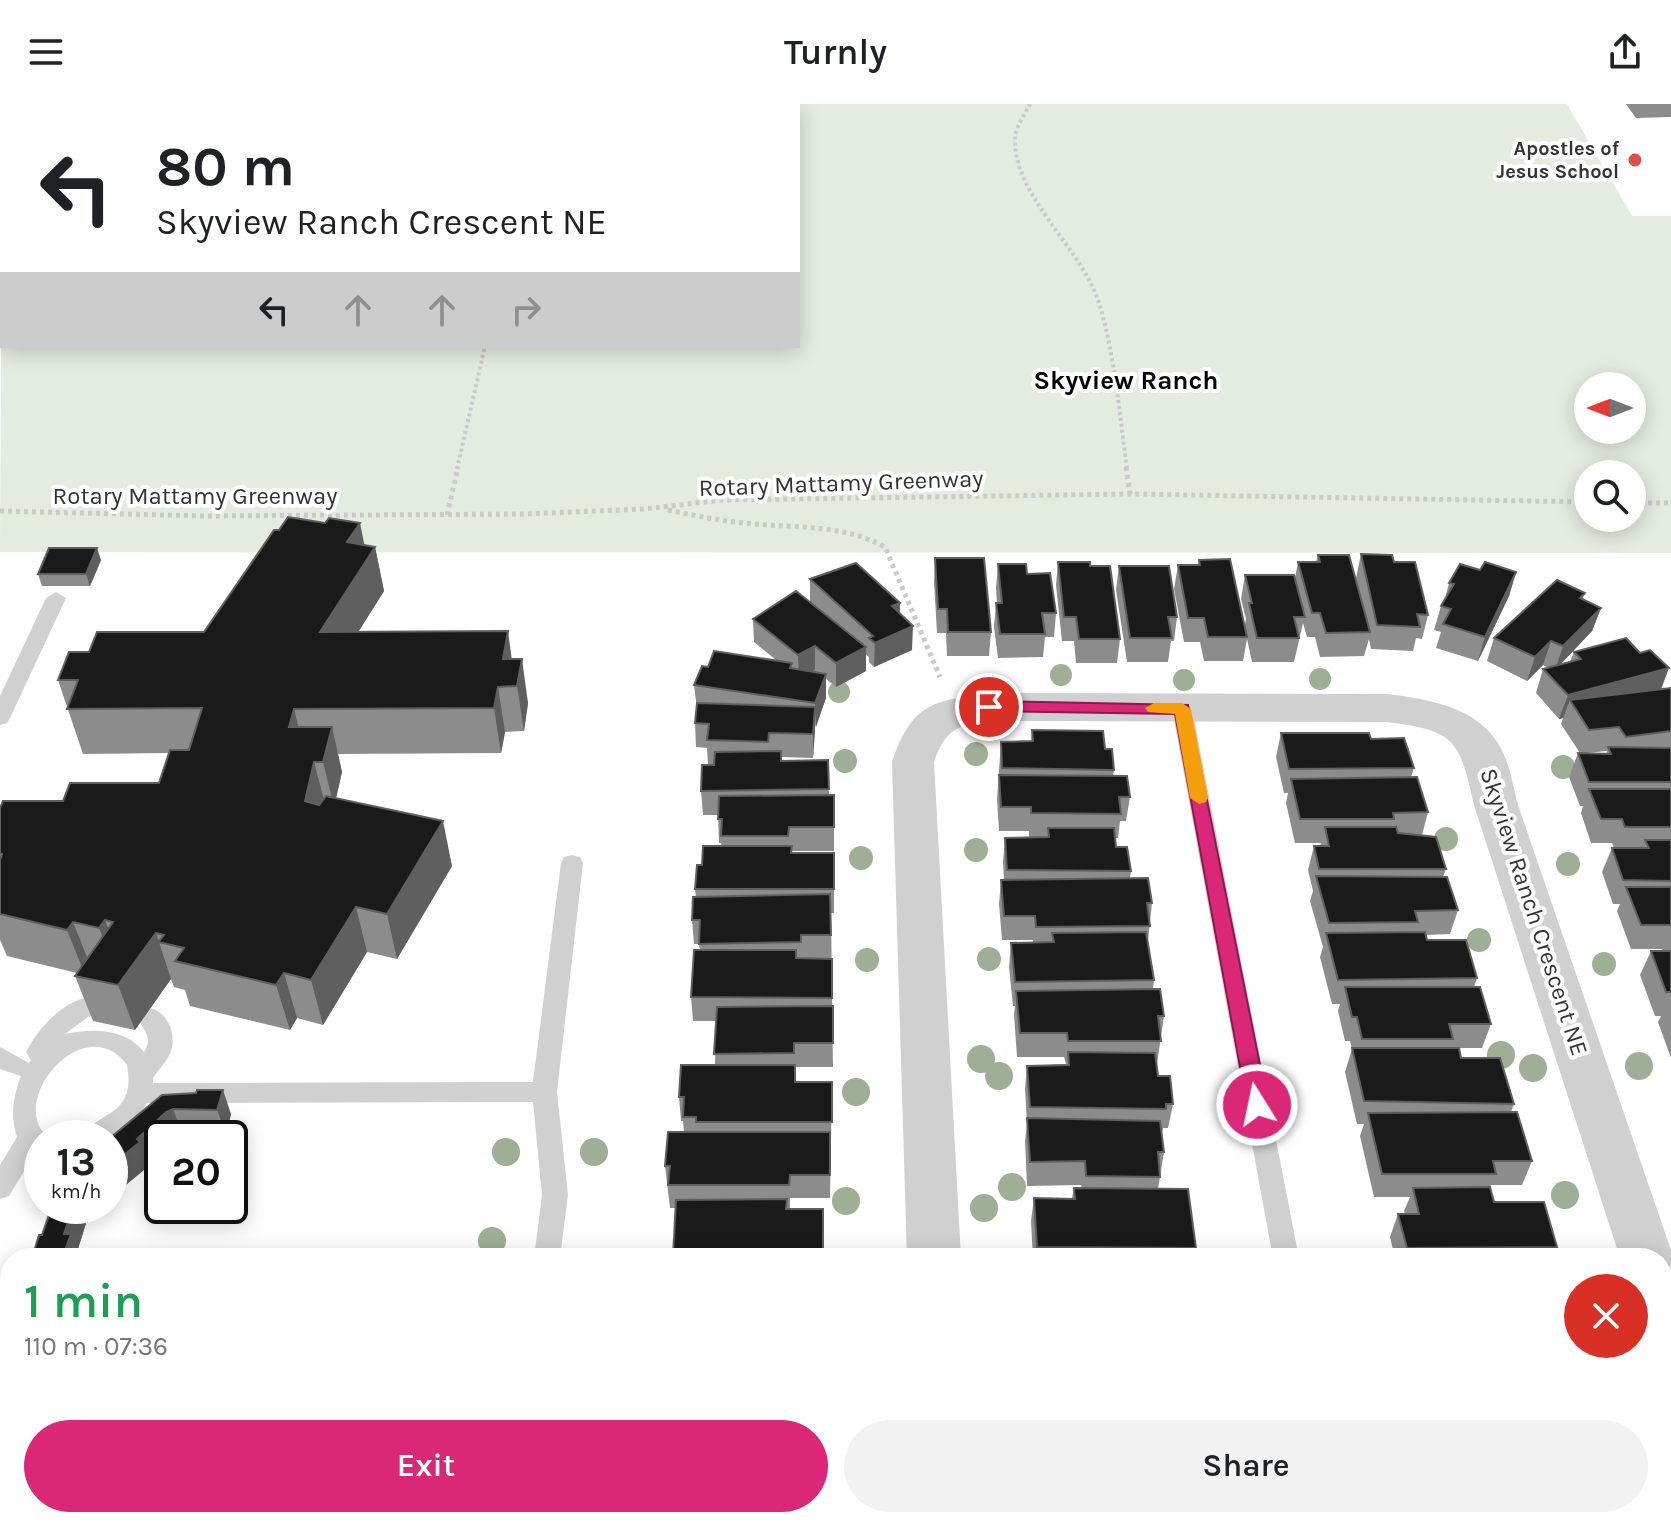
<!DOCTYPE html>
<meta charset="utf-8">
<style>
body{margin:0;font-family:Karla,sans-serif;background:#f2f2f2;color:#202124;height:100vh;display:flex;flex-direction:column;font-size:30px;white-space:nowrap}
*{box-sizing:border-box;margin:0}
p{font-size:26px;color:#757577}
.icon{flex:none;width:44px;height:44px;fill:none;stroke:currentColor;stroke-width:2;stroke-linecap:round;stroke-linejoin:round}
.map{position:relative;flex:1;overflow:hidden}
.sheet{position:absolute;left:0px;top:1144px;width:1672px;height:280px;display:flex;flex-direction:column;background:#fff;border-radius:32px 32px 0 0;box-shadow:0 4px 20px #0003}
.sheet>*{flex:none}
.guide{position:absolute;left:0px;top:0px;width:800px;height:244px;box-shadow:0 4px 20px #0003;background:#fff;color:#202124;overflow:hidden}
.needle{width:52px;rotate:270deg}
.controls{position:absolute;left:1574px;top:268px;display:grid;gap:16px}
.controls a{display:grid;place-items:center;width:72px;height:72px;border-radius:50%;background:#fff;box-shadow:0 4px 20px #0003;font-size:40px}
.speed{position:absolute;left:24px;top:1016px;display:flex;gap:16px;font-size:40px;font-weight:700;text-align:center}
.speed>*{display:grid;place-content:center;width:104px;height:104px;border-radius:50%;background:#fff;box-shadow:0 4px 20px #0003;line-height:1}
.speed small{font-size:20px;font-weight:400}
.speed .limit{border:4px solid #111;border-radius:12px;background:#fff;color:#111}
.pin{position:absolute;display:grid;place-items:center;width:68px;height:68px;color:#fff;margin:-34px;border:4px solid #fff;border-radius:50%;box-shadow:0 2px 8px #0007}
.me{position:absolute;width:88px;margin:-44px;rotate:350deg;stroke-linejoin:round;filter:drop-shadow(0 0 6px #0008)}
.turn{display:flex;align-items:center;gap:28px;height:168px;padding:0 24px;font-size:36px}
.turn .icon{width:104px;height:104px;stroke-width:2.5}
.turn b{display:block;font-size:56px;line-height:68px}
.lanes{display:flex;align-items:center;height:76px;padding:0 24px;background:#0003;justify-content:center;gap:40px;direction:ltr}
.lanes .off{opacity:.35}
.round{display:grid;place-items:center;flex:none;width:84px;height:84px;border-radius:42px;background:#f2f2f2}
.overview{display:flex;align-items:center;justify-content:space-between;height:136px;padding:0 24px}
h1{font-size:48px;font-weight:600;line-height:60px;color:#1e9e55}
.primary-button{display:flex;gap:16px;margin-top:auto;padding:16px 24px}
.primary-button a{flex:1;height:92px;border-radius:48px;background:#db2777;color:#fff;font-size:32px;font-weight:600;line-height:92px;text-align:center}
.primary-button a+a{background:#f2f2f2;color:#202124}
header{display:flex;justify-content:space-between;align-items:center;height:104px;padding:0 24px;background:#fff;font-size:36px;font-weight:600}
.map>svg:first-child{display:block}
.green{fill:#e4ebdf;fill-rule:evenodd}
.lines{fill:none;stroke-linecap:round;stroke-linejoin:round}
.path-far1{stroke:#cacaca;stroke-width:4;stroke-dasharray:3 3;stroke-linecap:butt}
.path{stroke:#cacaca;stroke-width:5;stroke-dasharray:4 4;stroke-linecap:butt}
.service{fill:#d0d0d0;fill-rule:evenodd}
.minor{fill:#d0d0d0;fill-rule:evenodd}
.tertiary{fill:#d0d0d0;fill-rule:evenodd}
.tree{fill:#9eaf96}
.wall{fill:#8c8c8c;fill-rule:evenodd}
.shaded-wall{fill:#5f5f5f}
.building{fill:#1a1a1a;stroke:#5f5f5f;stroke-width:2}
.route{fill:#db2777;stroke:#8e194d;stroke-width:2}
.slow{fill:#f59e0b}
.poi-dot{fill:#dd4e41;stroke:#fff;stroke-width:3}
.labels{text-anchor:middle;dominant-baseline:central;stroke-width:8;stroke-linejoin:round;paint-order:stroke}
.far-poi-label{font-size:20px;font-weight:bold;fill:#333;stroke:#fff;text-anchor:end}
.street-label{font-size:24px;fill:#333;stroke:#fff}
.far-district-label{font-size:26px;font-weight:bold;fill:#000;stroke:#fff}
</style>
<header><svg class="icon" aria-label="menu" viewBox="0 0 24 24"><path d="M4 6h16M4 12h16M4 18h16"/></svg>Turnly<svg class="icon" aria-label="share" viewBox="0 0 24 24"><path d="M12 15V3M7 8l5-5 5 5M5 13v7h14v-7"/></svg></header>
<div class="map">
<svg width="1671" height="1424" viewBox="0 0 1671 1424">
<rect width="100%" height="100%" fill="#fff"/>
<path class="green" d="M44,0H1567L1632,112H1671V449L0,448L2,69V242H798V2ZM1588,282H1632V326H1588ZM1588,370H1632V414H1588Z"/>
<g class="lines">
<path class="path-far1" d="M1030,0C1025,10 1016,23 1015,33C1012,90 1080,143 1098,196C1114,244 1120,314 1127,365
M457,365L485,242"/>
<path class="path" d="M1126,363L1130,390
M1632,399H1671
M668,406C697,412 726,418 755,420C800,424 845,421 885,443L940,573
M0,407L204,412L525,410L644,405L722,396L1130,390L1588,398
M447,411L458,363"/>
<path class="service" d="M56,488L66,494L10,614L7,619L0,621V592L46,494Z
M1182,598L1189,600L1192,605L1299,1154H1273L1172,605L1175,600Z
M572,751L580,753L583,759L557,988L568,1091L560,1154H534L542,1091L533,998L147,999L134,1020L110,1038V1034H82C96,1006 137,1014 127,961C85,903 4,998 49,1034H42V1054L34,1051L9,1092L0,1095V1061L17,1033C10,1011 13,994 21,972L0,965V943L29,959L31,956L26,948C41,919 75,883 112,894L115,901L112,908L88,913L65,930C92,924 125,924 144,948C154,933 142,924 136,912L139,905C162,898 178,926 171,947C168,956 159,965 153,974V979L533,978L561,759L564,753Z
M500,1414H530L529,1424H499Z
M1320,1414H1350L1352,1424H1322Z"/>
<path class="minor" d="M989,589L1387,590C1435,596 1489,605 1507,658C1512,672 1514,687 1518,701L1671,1146V1160L1666,1170L1662,1172V1154H1620L1474,701C1459,636 1457,627 1387,618L989,617C957,621 945,626 934,658L961,1154H907L892,658C912,600 931,597 989,589Z
M1662,1174L1671,1177V1249L1662,1246Z
M914,1414H974L975,1424H915Z"/>
<path class="tertiary" d="M2,14V34L0,35V15Z"/>
</g>
<g class="tree">
<circle cx="1061" cy="571" r="11"/>
<circle cx="1320" cy="575" r="11"/>
<circle cx="1184" cy="576" r="11"/>
<circle cx="839" cy="588" r="11"/>
<circle cx="976" cy="650" r="12"/>
<circle cx="845" cy="657" r="12"/>
<circle cx="1563" cy="663" r="12"/>
<circle cx="1446" cy="735" r="12"/>
<circle cx="976" cy="746" r="12"/>
<circle cx="861" cy="754" r="12"/>
<circle cx="1568" cy="760" r="12"/>
<circle cx="1479" cy="836" r="12"/>
<circle cx="989" cy="855" r="12"/>
<circle cx="867" cy="856" r="12"/>
<circle cx="1604" cy="860" r="12"/>
<circle cx="1501" cy="951" r="14"/>
<circle cx="981" cy="955" r="14"/>
<circle cx="1639" cy="962" r="14"/>
<circle cx="1533" cy="964" r="14"/>
<circle cx="999" cy="972" r="14"/>
<circle cx="856" cy="988" r="14"/>
<circle cx="506" cy="1048" r="14"/>
<circle cx="594" cy="1048" r="14"/>
<circle cx="1012" cy="1083" r="14"/>
<circle cx="1565" cy="1091" r="14"/>
<circle cx="846" cy="1097" r="14"/>
<circle cx="984" cy="1104" r="14"/>
<circle cx="492" cy="1137" r="14"/>
</g>
<path class="wall" d="M1626,0H1671V13L1636,14Z
M0,106H2V211H0Z
M365,441L375,443L384,487L358,528L512,555L528,599L524,627L505,628L501,649L338,650L342,668L336,694L452,762L397,855L367,848L323,921L297,914L290,926L190,902L185,886L174,883L171,875L135,926L93,917L75,872L77,869L7,852L0,836V704L63,697L159,679L169,649L83,650L58,576L89,548L204,528Z
M1361,450L1394,458L1428,511L1422,535L1416,534L1413,547L1371,545L1369,535L1364,552L1320,553L1315,533H1307L1303,519L1294,558H1252L1247,535L1243,557H1204L1200,538H1184L1174,485L1178,461H1198L1199,456L1245,521L1246,515L1241,495L1245,471L1295,474L1298,458H1316L1318,451L1358,485L1356,474Z
M935,454L991,528L989,552H947L946,529H937L934,478Z
M101,456L90,482H42L38,470Z
M1058,458L1090,462L1120,535L1117,559H1076L1074,537H1062L1056,481Z
M998,460L1027,470L1056,509L1054,533H1045L1043,553L998,554L994,523L996,499H997L996,484Z
M1119,462L1177,513L1174,537H1171L1168,558H1127L1116,486Z
M1480,466L1516,468L1509,492L1478,557L1436,544L1441,528L1434,526L1441,502L1445,495L1449,479Z
M810,475L900,499V509L912,546L874,563L869,558V553L866,551V567L836,583L826,575V594L815,623L813,654L781,653V657L828,656L829,691H834V747H792V749H834V809H831L833,963H795V978H832L830,1094H790V1104H787L823,1105V1154H674L676,1104H670L665,1062L684,1028L683,1017H681L679,993L715,961L716,917H693L691,893L700,846L699,840H694L692,816L696,793L695,785L702,761L722,742L721,739H719L718,711H703L701,687L714,660H708L707,644L696,643L695,619L697,605L694,581L708,563L776,556L754,538L753,515L810,498Z
M1585,489L1582,495L1601,504L1592,527L1560,561L1570,558L1574,548L1660,586L1671,584V954L1658,918L1661,912H1655L1640,871L1651,847H1663L1662,845H1631L1617,807L1620,800H1613L1602,768L1612,744H1614L1612,739H1591L1581,709L1583,702H1580L1569,673L1578,649H1580L1561,620L1563,614L1559,615L1536,589L1543,565L1549,564L1543,561L1527,577L1487,557L1494,534ZM1607,647L1606,650L1586,649Z
M1032,626L1105,645L1114,666L1113,672L1130,693L1126,717H1120L1118,734H1115L1116,743L1131,767L1130,774L1152,799L1148,837L1154,876L1153,885L1164,912L1157,960L1158,972L1173,1000L1168,1024H1163L1162,1029L1164,1048L1158,1085L1196,1144L1194,1154H1033L1031,1117L1034,1094H1072L1074,1084H1082L1081,1081L1027,1082L1025,1037L1027,1020L1025,985L1027,962L1066,960L1064,953H1017L1014,910L1015,902H1013L1009,863L1011,839L1033,838V836H1002L999,800L1001,776H1004L1003,758L1005,734L1029,733V727H999L997,695L1001,638L1031,637Z
M1281,629L1371,635L1414,664L1411,673L1428,708L1422,731L1446,765L1443,773L1458,806L1450,830L1426,831L1427,836L1477,874L1474,883L1491,920L1482,944H1450L1514,1000L1511,1008L1532,1057L1522,1081H1491L1490,1084L1494,1098L1557,1143L1552,1153L1559,1154H1395L1390,1133L1398,1110H1405L1404,1107L1410,1093H1374L1360,1032L1364,1020H1357L1345,968L1352,945L1350,937H1345L1338,907L1340,900H1332L1320,853L1323,843L1310,797L1313,787L1308,766L1314,742H1320L1321,739H1295L1286,699L1288,689H1284L1276,653Z
M162,991L231,1010L226,1030L182,1029L176,1032L162,1034V1044L148,1057L150,1061L110,1094V1034Z
M52,1102H100L88,1112L81,1107L86,1119L78,1145L82,1153L42,1131Z
M5,1249L10,1414H454L452,1424H0Z
M1113,1414H1229L1111,1422Z
M1469,1414H1595L1597,1423L1640,1424H1465Z"/>
<path class="shaded-wall" d="M361,0H377V2H360Z
M360,419L367,454L375,443L384,487L330,573L320,528L347,438Z
M97,444L101,456L90,482L86,470Z
M1516,468L1509,492L1478,557L1485,533Z
M900,499L899,522L892,502Z
M1601,504L1592,527L1555,566L1563,542Z
M913,522L912,546L874,563L875,539Z
M508,527L514,572L503,555Z
M1551,537L1543,561L1527,577L1535,553Z
M815,542V566L799,575L798,551Z
M866,543V567L836,583V559Z
M522,555L528,599L524,627L517,582Z
M1669,564L1660,588L1570,596L1563,614L1559,615L1568,591Z
M826,570V594L816,623L815,599Z
M498,583L505,628L501,649L494,604Z
M815,603V627L813,654V630Z
M294,605L305,650L289,623Z
M332,623L342,668L334,703L323,658Z
M314,658L326,703L305,697Z
M443,717L452,762L397,855L387,810Z
M356,803L367,848L323,921L311,876Z
M105,816L122,861L116,869L99,824Z
M73,818L91,863L85,871L67,826Z
M156,829L171,875L135,926L118,881Z
M284,869L297,914L290,926L276,881Z
M223,986L231,1010L226,1030L217,1006Z
M173,1005L182,1029L173,1034H162V1044L148,1057L150,1061L110,1094V1062L137,1035L166,1008Z
M73,1102H78L86,1119L78,1145L82,1153L81,1154H62L64,1130Z
M84,1102H100L88,1112Z
M394,1414L397,1424H392Z
M429,1414H454L452,1424H432Z"/>
<path class="building" d="M254,0H361L360,2H253Z
M0,106H2V178H0Z
M288,413L325,419L329,414L360,419L347,438L375,443L320,528L508,527L503,555H522L517,582L498,583L494,604L294,605L289,623H332L323,658H314L305,697L319,701L326,692L443,717L387,810L356,803L311,876L284,869L276,881L175,857L184,844L158,838L164,831L156,829L118,881L75,872L113,818L105,816L99,824L73,818L67,826L0,810V756L2,750L0,749V704L3,697H63L70,679H159L170,646H189L202,604L67,605L78,576H58L69,548H89L97,528H204L274,426H279Z
M49,444H97L86,470H38Z
M1361,450L1392,451L1394,458H1415L1428,511L1417,510L1420,523L1377,521Z
M1318,451H1349L1370,528L1326,529L1320,509H1312L1298,458H1320Z
M935,454H984L991,528H948L947,505H938Z
M1230,455L1247,533H1208L1204,514H1188L1178,461H1200L1199,456Z
M1058,458H1090V462H1110L1120,535H1079L1076,513H1064Z
M1485,458L1516,468L1485,533L1443,520L1451,505L1441,502L1454,480L1449,479L1460,460L1480,466Z
M856,459L900,499L892,502L913,522L875,539L869,534L873,532L810,475Z
M998,460H1026L1027,470L1050,469L1056,509H1042L1045,530H1000L996,499H1002Z
M1119,462H1169L1177,513H1168L1172,534H1130Z
M1245,471H1294L1305,513H1294L1299,534H1257L1249,499H1252Z
M1557,476L1585,489L1580,494L1601,504L1563,542L1551,537L1535,553L1494,534Z
M796,487L866,543L836,559L815,542L798,551L753,515Z
M1626,534L1640,549L1650,546L1669,564L1568,591L1543,565L1581,555L1574,548Z
M714,547L792,559L790,564L826,570L815,599L694,581L702,562L708,563Z
M1671,584V627L1626,633L1619,623L1589,626L1570,596Z
M697,599L815,603L813,630L769,629L768,638L707,636L709,620L695,619Z
M1032,626L1103,627L1105,645H1112L1114,666L1002,664L1001,638L1033,637Z
M1281,629H1369L1371,635L1404,634L1414,664L1289,665Z
M1608,643L1671,644V678H1589L1578,649L1611,650Z
M781,647V657L828,656L829,685L701,687L702,661H714L715,648Z
M999,671L1127,672L1130,693H1119L1121,710L1031,709V703H1001Z
M1417,673L1428,708L1393,709L1394,715H1300L1291,675Z
M1589,685H1671V723H1625L1622,715H1601Z
M834,691V723H789L788,732H721L722,715H718L719,692Z
M1325,723H1396L1398,729L1436,733L1446,765H1319L1314,742H1329Z
M1048,724H1114L1116,743H1127L1131,767L1007,766L1005,734L1049,733Z
M1645,736H1671V777L1623,776L1612,744H1649Z
M703,742H792L791,749H834V785H695L697,761H702Z
M1316,772L1447,773L1458,806L1415,807L1418,818L1329,819Z
M1148,774L1152,799H1147L1150,822L1036,823L1035,812H1004L1001,776Z
M1626,783H1671V821H1641Z
M830,790L831,831H801V838L699,840L700,816H692L693,793Z
M1146,828L1154,876L1015,878L1011,839L1054,838L1052,829Z
M1425,828L1427,836H1466L1477,874L1338,876L1326,829Z
M694,846H796V854L832,855V894L691,893Z
M1651,847H1671V888H1666Z
M1345,883H1480L1491,920H1449L1453,935H1362L1357,913H1352Z
M1160,885L1164,912H1158L1161,937H1068L1067,929H1020L1016,887Z
M833,902V939H794V949L714,950L717,903Z
M1352,944H1459L1461,954H1500L1514,1000L1364,997Z
M1068,948L1155,949L1158,972H1170L1173,1000H1166V1005L1030,1003L1027,962L1069,961Z
M681,961H795V978H832V1018H696V1013H683L684,993H679Z
M197,986H223L217,1006L173,1005L166,1008L137,1035L140,1038L110,1062V1034L162,991L196,989Z
M1517,1008L1532,1057H1493L1496,1070H1382L1368,1009Z
M1027,1014L1160,1017L1164,1048H1158L1160,1073L1086,1072L1085,1057L1030,1058Z
M668,1028H830V1071H790L789,1081H668L670,1062H665Z
M1490,1083L1494,1098H1544L1557,1143L1407,1144L1398,1110H1419L1413,1084Z
M1074,1084L1188,1085L1196,1144L1037,1143L1034,1094L1075,1095Z
M787,1095L786,1105H823V1152H673L676,1096Z
M52,1102H73L64,1130H71L62,1154H32L39,1131H42Z
M1412,1152L1559,1153V1154H1413Z
M10,1235V1279H0V1252L1,1249H5Z
M0,1279H10V1414H393L392,1424H0Z
M665,1414H788V1422H824V1424H664Z
M1116,1414H1229L1230,1424H1076V1422H1116Z
M1477,1414H1595L1597,1423L1639,1422L1640,1424H1480Z"/>
<path class="route" d="M989,597L1188,601L1268,1001L1265,1007L1257,1010L1250,1007L1247,1001L1175,610L983,607L980,603Z"/>
<path class="slow" d="M1154,599H1182L1191,605L1208,694L1206,698L1199,700L1190,694L1175,610L1148,608L1145,604Z"/>
<circle class="poi-dot" cx="1635" cy="56" r="8"/>
<g class="labels">
<g class="far-poi-label">
<text x="1619" y="44">Apostles of<tspan x="1619" dy="23">Jesus School</tspan></text>
</g>
<g class="street-label">
<text transform="translate(841 379) rotate(-2)">Rotary Mattamy Greenway</text>
<text x="195" y="392">Rotary Mattamy Greenway</text>
<text transform="translate(1534 808) rotate(72)">Skyview Ranch Crescent NE</text>
</g>
<g class="far-district-label">
<text x="1126" y="276">Skyview Ranch</text>
</g>
</g>
</svg>
<div class="controls">
<a><svg class="needle" viewBox="-14 -14 28 28"><path d="M0-13l5 13h-10z" fill="#e53935"/><path d="M0 13l5-13h-10z" fill="#757577"/></svg></a>
<a><svg class="icon" aria-label="search" viewBox="0 0 24 24"><circle cx="10" cy="10" r="6"/><path d="M15 15l6 6"/></svg></a>
</div>
<div class="speed"><div>13<small>km/h</small></div><div class="limit">20</div></div>
<div class="pin" style="left:989px;top:603px;background:#d93025"><svg class="icon" aria-label="arrive" viewBox="0 0 24 24"><path d="M6 21V4h12l-3 4 3 4H6"/></svg></div>
<svg class="me" style="left:1257px;top:1001px" viewBox="-20 -20 40 40"><circle r="17" fill="#db2777" stroke="#fff" stroke-width="3"/><path d="M0-11L8 9 0 5-8 9z" fill="#fff"/></svg>
<div class="guide">
<div class="turn"><svg class="icon" aria-label="left" viewBox="0 0 24 24"><path d="M17 20v-9H6M10 6l-5 5 5 5"/></svg><div><b>80 m</b>Skyview Ranch Crescent NE</div></div>
<div class="lanes"><svg class="icon" aria-label="left" viewBox="0 0 24 24"><path d="M17 20v-9H6M10 6l-5 5 5 5"/></svg><svg class="icon off" aria-label="ahead" viewBox="0 0 24 24"><path d="M12 20V5M6 11l6-6 6 6"/></svg><svg class="icon off" aria-label="ahead" viewBox="0 0 24 24"><path d="M12 20V5M6 11l6-6 6 6"/></svg><svg class="icon off" aria-label="right" viewBox="0 0 24 24"><path d="M7 20v-9h11M14 6l5 5-5 5"/></svg></div>
</div>
<section class="sheet">
<div class="overview"><div><h1>1 min</h1><p>110 m · 07:36</p></div><a class="round" style="background:#d93025;color:#fff"><svg class="icon" aria-label="close" viewBox="0 0 24 24"><path d="M6 6l12 12M18 6L6 18"/></svg></a></div>
<div class="primary-button"><a>Exit</a><a>Share</a></div>
</section>
</div>
